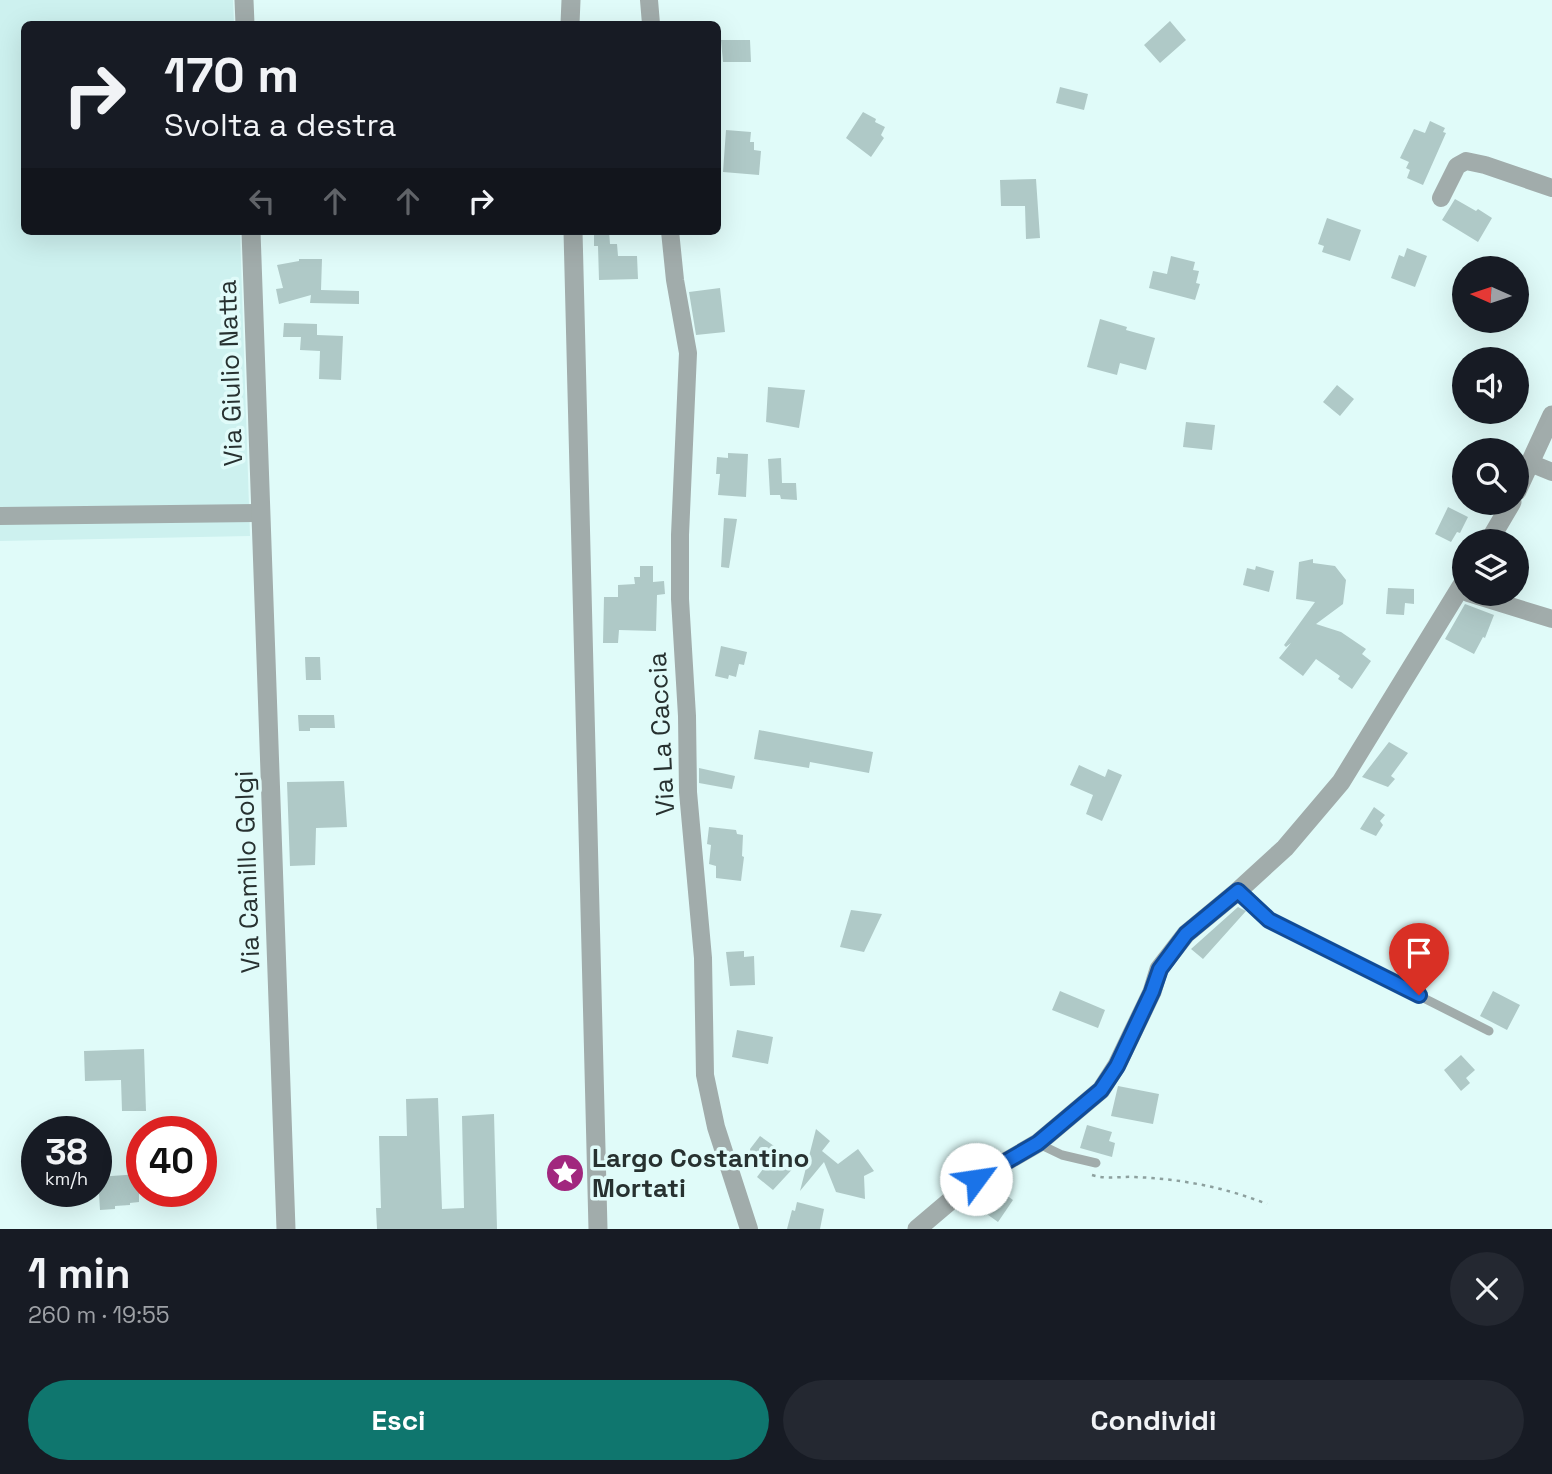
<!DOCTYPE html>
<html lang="it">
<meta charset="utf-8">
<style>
body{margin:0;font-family:"Space Grotesk",sans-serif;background:#242831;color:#f1f3f6;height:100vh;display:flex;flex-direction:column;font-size:26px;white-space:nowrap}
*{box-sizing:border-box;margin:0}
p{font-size:23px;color:#9ea1a6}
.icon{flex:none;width:38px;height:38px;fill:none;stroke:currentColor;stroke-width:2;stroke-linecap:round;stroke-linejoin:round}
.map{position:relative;height:1229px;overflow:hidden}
.sheet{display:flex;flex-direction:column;background:#171b24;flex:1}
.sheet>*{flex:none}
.guide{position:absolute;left:21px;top:21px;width:700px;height:214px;border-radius:10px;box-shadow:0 7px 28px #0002;background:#171b24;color:#f1f3f6;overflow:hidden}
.needle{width:46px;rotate:273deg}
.controls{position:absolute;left:1452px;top:256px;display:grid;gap:14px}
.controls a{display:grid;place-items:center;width:77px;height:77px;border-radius:50%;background:#171b24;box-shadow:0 7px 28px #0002;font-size:35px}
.speed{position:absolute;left:21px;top:1116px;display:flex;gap:14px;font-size:35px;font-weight:700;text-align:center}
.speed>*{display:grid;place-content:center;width:91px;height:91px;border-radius:50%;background:#171b24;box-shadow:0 7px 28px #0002;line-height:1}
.speed small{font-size:18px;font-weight:400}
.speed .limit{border:10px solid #d22;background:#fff;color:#111}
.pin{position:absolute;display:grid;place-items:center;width:60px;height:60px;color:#fff;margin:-72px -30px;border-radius:50% 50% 50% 0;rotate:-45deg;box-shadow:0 0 7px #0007}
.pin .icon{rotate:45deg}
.me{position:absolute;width:77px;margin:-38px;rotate:59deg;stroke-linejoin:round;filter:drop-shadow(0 0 5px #0008)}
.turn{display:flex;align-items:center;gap:24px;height:147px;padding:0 28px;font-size:32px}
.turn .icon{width:91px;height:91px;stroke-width:2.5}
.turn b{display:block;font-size:49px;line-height:60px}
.lanes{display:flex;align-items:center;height:66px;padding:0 28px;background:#0003;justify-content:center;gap:35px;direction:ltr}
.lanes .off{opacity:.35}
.round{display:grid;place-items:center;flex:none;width:74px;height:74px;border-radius:37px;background:#242831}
.headline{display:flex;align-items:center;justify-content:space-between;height:119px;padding:0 28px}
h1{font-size:42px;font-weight:700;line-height:52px}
.cta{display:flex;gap:14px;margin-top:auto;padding:14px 28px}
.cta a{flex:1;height:80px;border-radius:42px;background:#0f766e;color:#fff;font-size:28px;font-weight:700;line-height:80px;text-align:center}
.cta a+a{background:#242831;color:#f1f3f6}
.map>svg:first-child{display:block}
.built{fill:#cdf1ef}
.building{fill:#afc9c7}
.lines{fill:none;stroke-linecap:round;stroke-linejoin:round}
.path{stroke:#8da09e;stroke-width:2.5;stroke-dasharray:3.5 5;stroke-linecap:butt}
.service{stroke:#a1acab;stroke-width:9}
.minor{stroke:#a1acab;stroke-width:18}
.tertiary{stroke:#a1acab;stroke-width:19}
.route-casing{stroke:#114b97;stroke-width:18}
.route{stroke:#1a73e8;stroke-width:12}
.labels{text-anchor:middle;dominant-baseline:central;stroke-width:7;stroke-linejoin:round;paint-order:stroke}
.street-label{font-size:26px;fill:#273130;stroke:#e0fbf9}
.poi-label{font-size:26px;font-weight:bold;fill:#273130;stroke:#e0fbf9;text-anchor:start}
</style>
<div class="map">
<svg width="1552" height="1229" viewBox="0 0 1552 1229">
<rect width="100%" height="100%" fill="#e0fbf9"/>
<path class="built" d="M0,0H233L234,24H24V231H240L250,536L0,541Z"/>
<path class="building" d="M1170,21L1186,40L1160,63L1144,45Z
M721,40H750L751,62H723Z
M1060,87L1088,94L1084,110L1056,103Z
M863,112L876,119L875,122L885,127L881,135L884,138L871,157L846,138Z
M1430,121L1445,128L1443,132L1446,133L1423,185L1407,178L1410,170L1406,168L1409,162L1400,158L1414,129L1425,133Z
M726,130L751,132L750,142H754V150L761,151L759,175L723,172Z
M1036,179L1040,238L1026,239L1025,206H1001L1000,180Z
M1455,199L1476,211L1478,209L1492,218L1478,242L1442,220Z
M1327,218L1361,230L1350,261L1322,252L1324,246L1318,244Z
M594,231H609L610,244H617L618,256H637L638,279L599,280L598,246H594Z
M1407,248L1427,256L1415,287L1391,278L1399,255L1404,257Z
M1171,256L1195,262L1193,270L1199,271L1196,283L1200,284L1195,300L1149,288L1153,271L1167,274Z
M299,259H322L321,290L359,291V304L310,303L311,295L279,304L276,289L283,288L277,265L299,261Z
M720,288L725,332L696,335L689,292Z
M1100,319L1127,327L1126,330L1155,338L1146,370L1120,363L1117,375L1087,367Z
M284,323L317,324V335L343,336L341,380L319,379L320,351L300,350L301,337H283Z
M1337,385L1354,399L1340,416L1323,402Z
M768,387L805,390L799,428L766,422Z
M1186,422L1215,425L1212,450L1183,447Z
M728,453L748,454L746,497L718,495L720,474H716L717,457L728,458Z
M781,458L782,483H796L797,500L781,499L780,495H770L768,459Z
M1448,507L1468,517L1460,533L1457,532L1451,542L1435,534Z
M724,518L737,519L729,568L721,567Z
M1313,559V563L1335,566L1346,580L1343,604L1316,624L1341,632L1366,649L1362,654L1371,661L1352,689L1338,679L1340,676L1316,659L1303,676L1279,658L1291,643L1286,647L1284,645L1315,602L1296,599L1299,562Z
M640,566H653V582L664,581L665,594L657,595L656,631L619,630L618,643H603L604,597H618V585L635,584L634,577H640Z
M1256,566L1274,571L1269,592L1243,585L1247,568L1255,570Z
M1388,588L1414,589V604L1405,603L1404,615L1386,614Z
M1465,604L1494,615L1485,638L1483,637L1474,654L1445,639Z
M721,646L747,652L744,665L739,664L736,677L729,675L728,679L715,676Z
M305,657H320L321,680H306Z
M298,715H334L335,728H310V731H299Z
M759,730L873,752L869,773L810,762L809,768L754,759Z
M1389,742L1408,753L1391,776L1395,779L1388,787L1362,777Z
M1079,765L1105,777L1108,769L1122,775L1102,821L1086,814L1093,795L1070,785Z
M699,768L735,776L732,789L699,783Z
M344,781L347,827L316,828L315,865L290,866L287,782Z
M1374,807L1385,815L1380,821L1383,825L1376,836L1360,829Z
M709,827L736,830L737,834L743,835L742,856L744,857L741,881L716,878V866L709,864L711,845L707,844Z
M1238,907L1246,911L1203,959L1191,949Z
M851,910L882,914L864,952L840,947Z
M744,951V957L754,956L755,985L730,986L726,952Z
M1060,991L1105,1010L1098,1028L1052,1010Z
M1493,991L1520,1005L1507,1030L1480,1016Z
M737,1030L773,1037L768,1064L732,1057Z
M144,1049L146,1111H122L121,1080L85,1081L84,1051Z
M1461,1055L1475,1070L1466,1078L1470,1083L1461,1091L1444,1070Z
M1118,1086L1159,1094L1153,1124L1111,1116Z
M438,1098L442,1209L464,1208L462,1116L494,1114L497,1229H377L376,1208H381L379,1136H407L406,1099Z
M1087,1125L1112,1132L1109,1141L1115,1143L1112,1157L1080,1148Z
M816,1129L830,1141L822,1151L838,1164L858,1149L874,1171L864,1176L865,1199L836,1192L824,1162L800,1191Z
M760,1136L798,1163L773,1190L757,1177L763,1169L752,1160L750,1149Z
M139,1174V1202L130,1203V1205L115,1206V1209L100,1210L98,1177Z
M995,1187L1013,1200L998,1222L977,1207L986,1194L989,1195Z
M797,1202L824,1209L820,1229H787L792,1210L795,1211Z"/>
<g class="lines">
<path class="path" d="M1092,1175C1107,1180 1120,1176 1135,1177C1181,1179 1224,1187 1267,1204"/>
<path class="service" d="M1238,891L1269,920L1489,1031
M1039,1144L1062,1155L1096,1163"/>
<path class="minor" d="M649,0L651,24
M1441,198L1457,166L1466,161L1485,165L1552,188
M670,231L675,280L688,353L680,535V599L687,716L688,792L703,958L705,1075L716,1127L749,1229
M1530,463L1552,472
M0,516L260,513
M1468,593L1552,619"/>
<path class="tertiary" d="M244,0L245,24
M570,24L571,0
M251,231L286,1229
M573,231L598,1229
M1517,491L1552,415
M1489,541L1512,502
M917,1229L976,1179L1038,1143L1101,1090L1117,1065L1152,992L1159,969L1186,934L1238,891L1285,848L1341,782L1465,580"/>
</g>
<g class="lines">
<defs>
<path id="route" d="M976,1179L1038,1143L1101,1090L1117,1066L1152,992L1160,969L1186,934L1238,891L1269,920L1419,995"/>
</defs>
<use href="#route" class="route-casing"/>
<use href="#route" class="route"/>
</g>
<defs>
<symbol id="sight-disc" viewBox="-11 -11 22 22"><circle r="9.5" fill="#a1277e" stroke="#e0fbf9"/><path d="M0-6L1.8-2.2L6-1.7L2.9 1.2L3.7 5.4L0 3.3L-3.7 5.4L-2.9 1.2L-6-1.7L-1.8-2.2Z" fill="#fff"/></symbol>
</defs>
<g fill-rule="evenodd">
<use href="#sight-disc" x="543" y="1151" width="44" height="44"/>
</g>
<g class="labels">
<g class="street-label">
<text transform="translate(230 373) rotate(-92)">Via Giulio Natta</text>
<text transform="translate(661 734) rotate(-93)">Via La Caccia</text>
<text transform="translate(247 872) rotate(-92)">Via Camillo Golgi</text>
</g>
<g class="poi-label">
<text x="592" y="1158">Largo Costantino<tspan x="592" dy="30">Mortati</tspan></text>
</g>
</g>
</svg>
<div class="controls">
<a><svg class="needle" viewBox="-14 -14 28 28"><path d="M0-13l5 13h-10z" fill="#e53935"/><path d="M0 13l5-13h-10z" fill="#9ea1a6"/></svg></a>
<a><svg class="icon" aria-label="sound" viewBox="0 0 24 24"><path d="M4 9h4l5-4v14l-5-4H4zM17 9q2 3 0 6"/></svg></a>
<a><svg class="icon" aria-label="search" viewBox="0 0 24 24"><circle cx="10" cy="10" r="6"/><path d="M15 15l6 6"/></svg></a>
<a><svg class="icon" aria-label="layers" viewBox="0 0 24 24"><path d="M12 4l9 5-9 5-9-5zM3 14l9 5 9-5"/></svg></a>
</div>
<div class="speed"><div>38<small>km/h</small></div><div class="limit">40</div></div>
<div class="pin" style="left:1419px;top:995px;background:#d93025"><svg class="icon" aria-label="arrive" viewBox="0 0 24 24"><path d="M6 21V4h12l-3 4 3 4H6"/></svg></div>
<svg class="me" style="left:976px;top:1179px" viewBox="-20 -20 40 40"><circle r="19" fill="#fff"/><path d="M0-13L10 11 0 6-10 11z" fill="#1a73e8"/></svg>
<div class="guide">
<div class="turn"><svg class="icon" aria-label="right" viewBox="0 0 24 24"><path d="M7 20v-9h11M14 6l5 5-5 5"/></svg><div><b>170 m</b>Svolta a destra</div></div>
<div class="lanes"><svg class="icon off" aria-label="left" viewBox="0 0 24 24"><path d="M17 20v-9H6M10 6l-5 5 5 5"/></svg><svg class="icon off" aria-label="ahead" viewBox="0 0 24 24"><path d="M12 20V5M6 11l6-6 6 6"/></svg><svg class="icon off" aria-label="ahead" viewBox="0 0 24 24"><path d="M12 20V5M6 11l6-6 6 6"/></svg><svg class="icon" aria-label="right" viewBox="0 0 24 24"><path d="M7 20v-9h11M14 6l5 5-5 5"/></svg></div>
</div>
</div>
<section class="sheet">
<div class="headline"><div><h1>1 min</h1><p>260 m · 19:55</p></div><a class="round"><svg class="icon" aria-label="close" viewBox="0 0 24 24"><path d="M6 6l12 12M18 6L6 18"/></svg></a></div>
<div class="cta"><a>Esci</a><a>Condividi</a></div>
</section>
